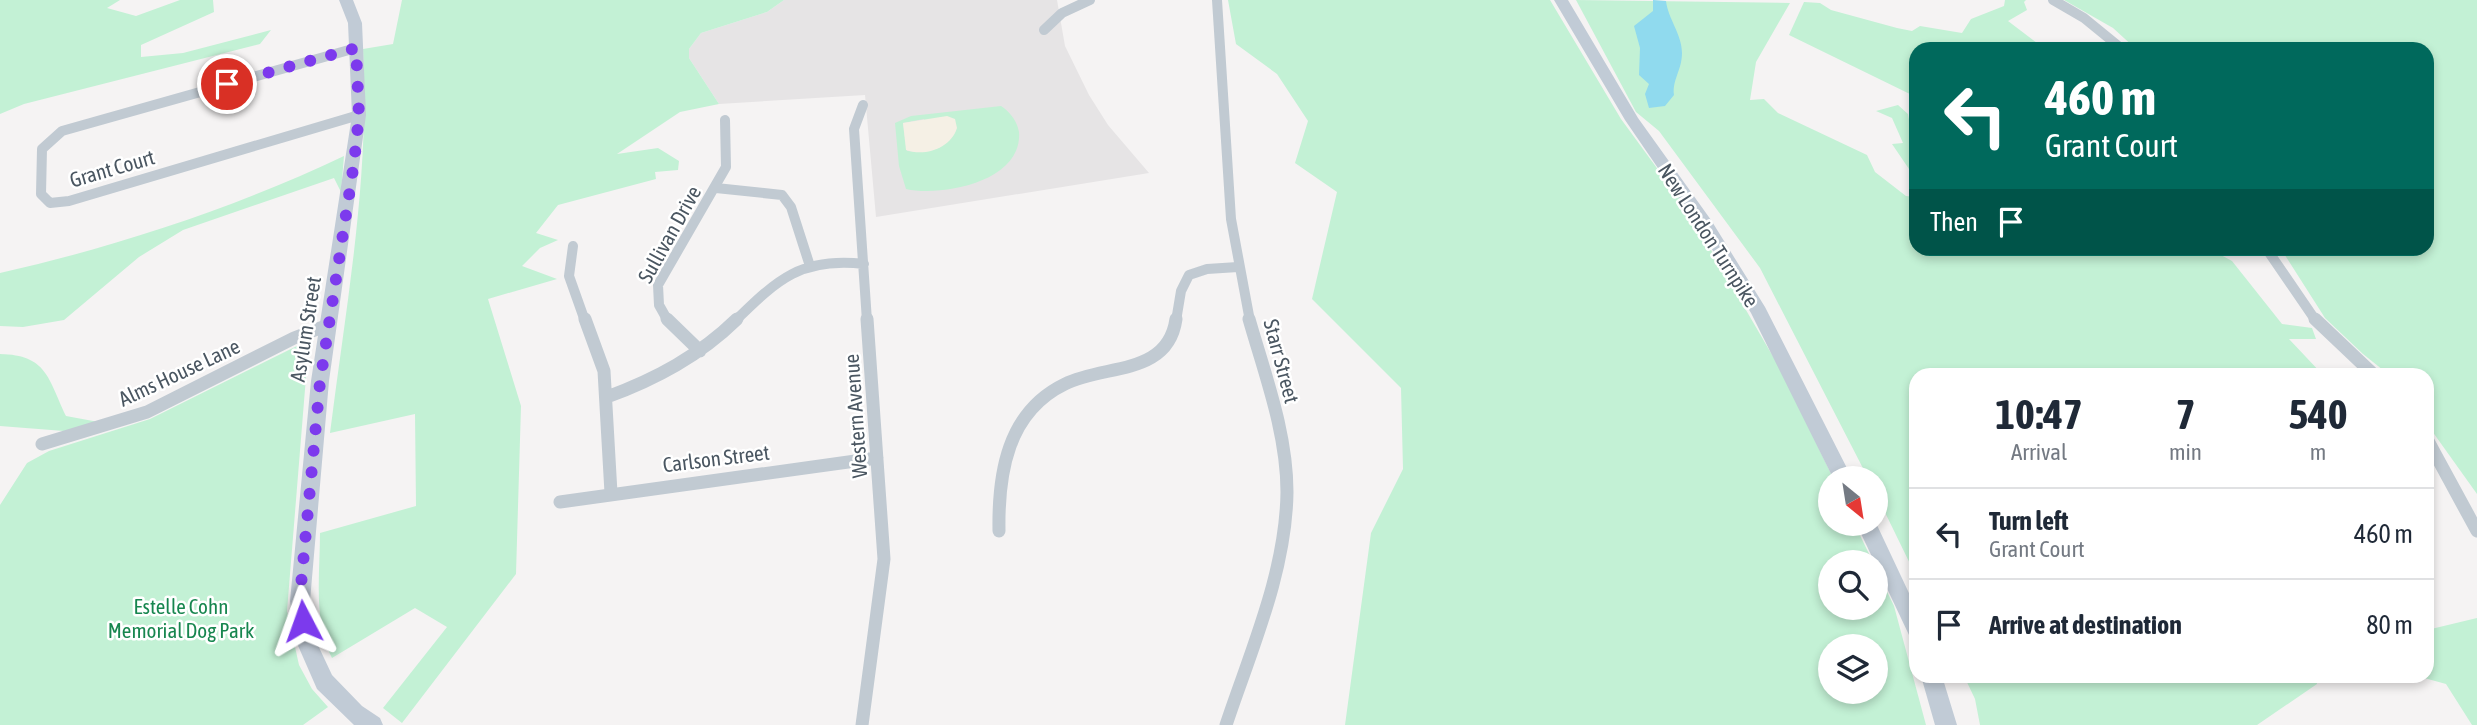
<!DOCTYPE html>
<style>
body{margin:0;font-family:"Asap Condensed",sans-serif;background:#f2f2f3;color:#1f2937;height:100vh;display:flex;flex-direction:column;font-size:26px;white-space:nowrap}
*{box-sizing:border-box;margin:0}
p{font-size:23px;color:#747a83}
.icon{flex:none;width:38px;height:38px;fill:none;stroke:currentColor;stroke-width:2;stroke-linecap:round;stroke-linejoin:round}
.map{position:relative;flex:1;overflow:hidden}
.panel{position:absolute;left:1909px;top:368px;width:525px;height:315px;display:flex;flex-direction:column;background:#fff;border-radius:21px;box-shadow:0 4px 10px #0003}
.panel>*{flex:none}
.hud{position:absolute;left:1909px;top:42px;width:525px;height:214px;border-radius:21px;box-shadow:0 4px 10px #0003;background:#00695c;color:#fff;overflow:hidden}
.needle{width:46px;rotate:150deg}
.controls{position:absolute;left:1818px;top:466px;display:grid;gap:14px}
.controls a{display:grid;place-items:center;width:70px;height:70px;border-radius:50%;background:#fff;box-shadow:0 4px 10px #0003;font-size:35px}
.pin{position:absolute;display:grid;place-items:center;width:60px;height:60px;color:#fff;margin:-30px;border:4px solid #fff;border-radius:50%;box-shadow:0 2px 7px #0007}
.me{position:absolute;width:77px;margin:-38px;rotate:356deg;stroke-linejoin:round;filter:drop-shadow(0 0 5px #0008)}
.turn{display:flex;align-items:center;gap:24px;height:147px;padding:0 21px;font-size:32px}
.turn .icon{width:91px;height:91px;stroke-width:2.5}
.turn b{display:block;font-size:49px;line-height:60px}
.then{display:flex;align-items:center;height:66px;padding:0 21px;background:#0003;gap:14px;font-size:26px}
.eta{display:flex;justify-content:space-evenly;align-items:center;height:119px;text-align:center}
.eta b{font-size:42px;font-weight:700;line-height:49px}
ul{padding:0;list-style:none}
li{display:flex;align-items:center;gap:21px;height:91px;padding:0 21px;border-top:2px solid #e0e1e3}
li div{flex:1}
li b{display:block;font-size:26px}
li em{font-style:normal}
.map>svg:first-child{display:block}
.education{fill:#e6e4e5}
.green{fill:#c3f1d5;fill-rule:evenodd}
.sand{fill:#f5f0e5}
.water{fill:#90daee}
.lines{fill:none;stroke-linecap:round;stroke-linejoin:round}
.street-far1{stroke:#c1cad2;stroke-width:10}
.street{stroke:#c1cad2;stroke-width:13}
.secondary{fill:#c1cbd6;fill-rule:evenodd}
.route{stroke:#7c3aed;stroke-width:12;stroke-dasharray:0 21.6}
.labels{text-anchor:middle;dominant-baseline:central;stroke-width:5;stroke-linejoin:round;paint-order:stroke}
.street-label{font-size:21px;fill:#4a5661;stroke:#fff}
.park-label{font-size:21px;fill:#17864f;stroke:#fff}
</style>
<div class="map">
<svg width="2477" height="725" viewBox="0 0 2477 725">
<rect width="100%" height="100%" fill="#f5f3f3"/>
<path class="education" d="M784,0H1057L1065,46L1089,95L1108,125L1149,173L876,217L865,95L719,104L689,58V49L701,33L767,12Z"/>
<path class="green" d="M0,0H120L107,8L136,16L180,0H213L214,12L141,45V57L183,53L271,30L260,44L24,104L0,114Z
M402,0H784L767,12L701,33L689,49V58L719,104L680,112L617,154L658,148L679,161L678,170L655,172L656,179L558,205L536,233L558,240L540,248L522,266L557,279L488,299L521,406L516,574L402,723L383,708L447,627L415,608L332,658C313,623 320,572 320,533L416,506L415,414L330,433C346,305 370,179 363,49L393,44Z
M1228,0H1550L1621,119L1689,212L1782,372L1833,478L1830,523H1854L1873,562H1830V607H1876V569L1894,606L1926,725H1345L1371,533L1403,469L1401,388L1312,299L1337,192L1295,163L1308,121L1277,74L1236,44ZM1830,646H1876V691H1830Z
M1576,0L1790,3L1756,62L1750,100L1764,99L1778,113L1867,155L1875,172L1906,196L1916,197V248L2210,249L2232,261L2282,324L2312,328L2316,339H2289L2322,374H1916V576L1876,494V478H1868L1760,268L1659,131L1636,112Z
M2005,0H2026L2024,2L2027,10L2008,21L2045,49H1916V97L1789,35L1804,2L1820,3L1831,10L1897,28L1912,31L1920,26L1962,33L1971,19L2004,6Z
M2064,0H2477V494L2427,424V374H2388L2363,354L2325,318L2281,249L2427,248V49H2136L2113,28Z
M1898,105L1908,114L1910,125L1916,128V174L1909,169L1892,144L1903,143L1892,118L1876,111Z
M1001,106C1010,112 1017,121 1019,132C1023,182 941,197 906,189L899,166L895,123L911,116ZM924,119L920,152L907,151L903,123Z
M344,156L341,192L334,178L183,230L139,257L64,320L23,327L0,326V273C116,247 237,207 344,156Z
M309,340L287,611L299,665L312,689L328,707L303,725H0V505L27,463L49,451L150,419Z
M0,354C47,355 48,378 66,416L104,423L64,431L0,426Z
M2477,618V725H2472L2446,684L2417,676H2427V630Z
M1964,676H2316L2317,684L2257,725H1980L1975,699Z"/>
<path class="sand" d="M947,116L955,119L957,128C951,148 925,157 906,150L903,123Z"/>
<path class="water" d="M1653,0L1666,1C1668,19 1682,34 1682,53C1682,70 1672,80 1674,95L1665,106L1649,108L1645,94L1649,84L1639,75L1640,48L1634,26L1653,11Z"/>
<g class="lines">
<path class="street-far1" d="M1217,0L1231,219L1250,321
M2053,0L2084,18L2122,49
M1044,30L1062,13L1090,0
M356,48L62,131L42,149L41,194L50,203L69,201L359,115
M863,105L854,129L867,321
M716,188L782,195L791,207L809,263
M573,246L569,276L585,321
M2266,248L2316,321
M668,321L659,305L658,285L726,167L725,120
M735,321C778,279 801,257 864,264
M1176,321L1181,291L1189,275L1207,269L1238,267"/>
<path class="street" d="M585,319L604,371L611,493
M667,319L700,351
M2315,319L2373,374
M607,397C656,379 699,356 737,319
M2427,439L2477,531
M42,444L147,412L294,338L328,325
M560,502L877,458
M999,531C998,474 1007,412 1065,384C1105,364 1168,376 1176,319
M862,725L884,559L867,319
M1226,725C1251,650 1286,572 1287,492C1287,433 1265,375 1249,319"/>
<path class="secondary" d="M339,0H353L362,23L366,115L329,381L310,601L316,641L332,675L362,706L380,718L383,725H354L317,689L296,641L290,601L311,381L352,115L348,23Z
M1554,0H1568L1638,118L1711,220L1765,307L1852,478H1833L1751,313L1699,228L1625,120Z
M1856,523H1876L1916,608V638L1909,635Z
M1921,676H1942L1957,725H1935Z"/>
</g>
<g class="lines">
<path class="route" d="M227,84L356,48L359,115L354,163L320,382L300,596L303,621"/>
</g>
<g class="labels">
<g class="street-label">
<text transform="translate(112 168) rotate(-16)">Grant Court</text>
<text transform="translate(669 234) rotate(-61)">Sullivan Drive</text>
<text transform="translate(1709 235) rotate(57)">New London Turnpike</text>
<text transform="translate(305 329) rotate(-81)">Asylum Street</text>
<text transform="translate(1282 361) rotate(75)">Starr Street</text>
<text transform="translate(179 372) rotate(-25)">Alms House Lane</text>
<text transform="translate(855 416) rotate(-94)">Western Avenue</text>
<text transform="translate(716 458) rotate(-7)">Carlson Street</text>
</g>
<g class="park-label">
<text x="181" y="606">Estelle Cohn<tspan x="181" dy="24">Memorial Dog Park</tspan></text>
</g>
</g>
</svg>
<div class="controls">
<a><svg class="needle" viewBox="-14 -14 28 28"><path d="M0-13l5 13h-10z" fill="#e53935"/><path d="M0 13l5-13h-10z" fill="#747a83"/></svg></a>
<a><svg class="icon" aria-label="search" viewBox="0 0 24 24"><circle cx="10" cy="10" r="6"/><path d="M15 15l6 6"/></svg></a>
<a><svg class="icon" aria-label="layers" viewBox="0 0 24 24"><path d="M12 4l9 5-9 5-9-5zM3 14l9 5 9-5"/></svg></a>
</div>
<div class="pin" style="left:227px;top:84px;background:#d93025"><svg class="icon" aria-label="arrive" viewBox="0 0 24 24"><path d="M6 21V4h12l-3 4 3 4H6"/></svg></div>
<svg class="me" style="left:303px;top:621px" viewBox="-20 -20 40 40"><path d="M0-17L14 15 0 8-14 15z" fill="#7c3aed" stroke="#fff" stroke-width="4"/></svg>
<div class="hud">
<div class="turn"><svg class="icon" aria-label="left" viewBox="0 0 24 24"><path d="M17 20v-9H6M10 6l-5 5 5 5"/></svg><div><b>460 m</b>Grant Court</div></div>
<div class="then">Then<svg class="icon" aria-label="arrive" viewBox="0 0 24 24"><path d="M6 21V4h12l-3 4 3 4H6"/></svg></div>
</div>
<section class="panel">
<div class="eta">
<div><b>10:47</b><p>Arrival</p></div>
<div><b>7</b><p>min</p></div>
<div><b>540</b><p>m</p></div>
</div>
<ul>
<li><svg class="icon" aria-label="left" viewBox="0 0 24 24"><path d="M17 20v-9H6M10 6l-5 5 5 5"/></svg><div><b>Turn left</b><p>Grant Court</p></div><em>460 m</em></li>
<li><svg class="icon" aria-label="arrive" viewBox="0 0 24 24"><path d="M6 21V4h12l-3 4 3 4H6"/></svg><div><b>Arrive at destination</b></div><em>80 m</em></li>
</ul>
</section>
</div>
